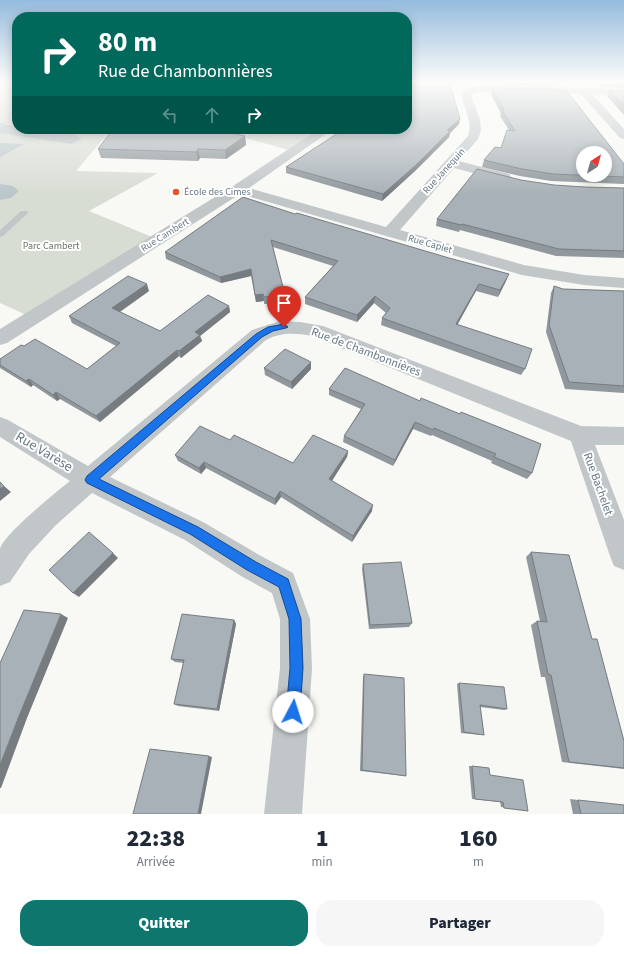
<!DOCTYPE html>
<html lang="fr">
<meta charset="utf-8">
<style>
body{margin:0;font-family:"Source Sans 3",sans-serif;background:#f6f6f7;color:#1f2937;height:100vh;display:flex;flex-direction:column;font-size:15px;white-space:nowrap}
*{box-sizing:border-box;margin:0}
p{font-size:13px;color:#747a83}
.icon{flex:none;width:22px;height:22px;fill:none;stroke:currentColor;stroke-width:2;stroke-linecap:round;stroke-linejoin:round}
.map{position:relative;height:814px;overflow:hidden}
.side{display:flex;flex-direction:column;background:#fff;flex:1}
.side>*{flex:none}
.guide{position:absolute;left:12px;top:12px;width:400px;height:122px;border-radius:16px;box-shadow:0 2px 10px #0003;background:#00695c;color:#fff;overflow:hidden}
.needle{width:26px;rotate:36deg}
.controls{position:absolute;left:576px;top:146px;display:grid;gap:8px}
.controls a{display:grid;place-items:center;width:36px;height:36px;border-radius:50%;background:#fff;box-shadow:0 2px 10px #0003;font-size:20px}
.pin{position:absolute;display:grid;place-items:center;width:34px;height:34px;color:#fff;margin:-41px -17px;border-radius:50% 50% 50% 0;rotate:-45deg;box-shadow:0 0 4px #0007}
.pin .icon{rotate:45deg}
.me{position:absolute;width:44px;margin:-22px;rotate:5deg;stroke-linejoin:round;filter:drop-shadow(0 0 3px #0008)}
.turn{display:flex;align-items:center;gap:14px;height:84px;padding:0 20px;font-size:18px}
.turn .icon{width:52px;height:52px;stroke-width:2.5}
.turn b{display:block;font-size:28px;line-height:34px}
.lanes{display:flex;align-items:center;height:38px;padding:0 20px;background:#0003;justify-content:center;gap:20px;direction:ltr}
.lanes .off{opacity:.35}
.eta{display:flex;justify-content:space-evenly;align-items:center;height:68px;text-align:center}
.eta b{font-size:24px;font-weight:800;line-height:28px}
.button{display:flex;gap:8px;margin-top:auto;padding:8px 20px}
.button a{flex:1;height:46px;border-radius:16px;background:#0f766e;color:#fff;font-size:16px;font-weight:800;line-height:46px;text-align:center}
.button a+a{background:#f6f6f7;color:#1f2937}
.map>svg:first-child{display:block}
.green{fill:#d8ddd4}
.water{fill:#bac6ca}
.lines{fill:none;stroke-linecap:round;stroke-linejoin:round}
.stream{fill:#bac6ca;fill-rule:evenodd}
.path{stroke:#b9bdc0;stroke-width:1;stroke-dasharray:1 1;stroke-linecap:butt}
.lane{fill:#c1c6c9;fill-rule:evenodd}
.street{fill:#c1c6c9;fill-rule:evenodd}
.wall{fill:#90989d}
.shaded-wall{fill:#767c80}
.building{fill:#a8b1b7;stroke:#767c80;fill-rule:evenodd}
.route{fill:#1a73e8;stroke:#114b97}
.poi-dot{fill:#e2552b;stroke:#fff;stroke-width:1.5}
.labels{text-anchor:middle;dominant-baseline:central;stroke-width:4;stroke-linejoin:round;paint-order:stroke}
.far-street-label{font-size:10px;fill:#677986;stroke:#fff}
.far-poi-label{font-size:10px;fill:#677986;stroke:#fff;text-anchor:start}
.far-park-label{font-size:10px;fill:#667862;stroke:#fff}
.street-label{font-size:12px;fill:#677986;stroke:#fff}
.near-street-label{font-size:14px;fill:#677986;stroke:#fff}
</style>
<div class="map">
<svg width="624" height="814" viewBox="0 0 624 814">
<rect width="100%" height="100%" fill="#f8f8f5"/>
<path class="green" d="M0,81H17V129H123L121,132H109L76,171L158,173L89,211L157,239L33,318L0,303Z
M237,129H325L292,151L229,133Z"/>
<path class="water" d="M5,125L17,126V129H43L68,131L82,139L71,144L0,133V126Z
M0,143L24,144L0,157Z
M0,184L13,186L19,191L11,198L0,200Z"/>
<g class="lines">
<path class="stream" d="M0,123L6,124L7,125L5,126L0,125Z"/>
<path class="path" d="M0,95L17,89"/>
<path class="lane" d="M21,211H27L28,213L3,236L0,237V230Z"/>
<path class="street" d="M486,85L624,89V95L592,94L624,129V139L620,138L581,94L476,92L471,95L480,120L481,131L478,139L459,161L509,174L511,177L509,180L504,181L454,168L400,230L524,265L584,275L624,278V288L584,285L522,275L240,194L7,343L0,345V329L233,186L319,129H333L249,188L386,227L468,136C473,121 464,109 461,94C468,86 476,86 486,85Z
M280,321L300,322L323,326L581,426L624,427V445H595L624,520V570L614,566L610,556L571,441L312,336C295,333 281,332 266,340L110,477L203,522L261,556L293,573L310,619L312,668L302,814H264L280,668V619L272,593L241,576L185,540L92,493L56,525L29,554L10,582L0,586C0,575 0,560 0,549C3,535 56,492 70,481L0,437V417L8,420L88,466L252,330Z"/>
</g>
<path class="wall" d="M485,81H624V88L599,87L596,84L558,83L557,86L486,84Z
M450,84L459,124L450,133L449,137L415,171L382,201L286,173V167Z
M493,88L624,164V184L551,181L520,176L482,167L484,160L501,148L509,130L500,116L501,114L491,94Z
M609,90L624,91V115L607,96Z
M245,136L246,145L226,159L200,158L198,161L101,158L98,149Z
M521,180L554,185L585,187L624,188V258L556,256L460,230L459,232L436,226L437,219Z
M295,214L506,281L498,297L476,291L457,324L525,369L521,375L381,325L382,318L386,313L374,303L357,322L305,304V297L333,266L273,247L285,295L286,302L264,304V301L256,302L251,276L221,283L166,259L165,252Z
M554,286L563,289L624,291V393L565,389L546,332L551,293Z
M149,291L120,312L160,331L229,306L230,312L200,336L202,341L181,358L179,356L100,422L60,399L57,401L33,385L31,387L0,368V359L24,346L87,369L116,346L72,323L69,316Z
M311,362V369L292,389L265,375L264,368Z
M345,368L532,473L527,479L491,463L492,461L432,435L431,436L413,429L393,466L343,442L344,436L361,409L329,395V389Z
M230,440L293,463L348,451L347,457L332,481L372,511L352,542L281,497L275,505L206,468L201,474L178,461L175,455Z
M531,552L624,768V769L562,762L545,677H541L531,625L537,621H540L526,557Z
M363,564L412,623L409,627L369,629L362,569Z
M234,620L236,624L219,711L178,706L174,704L184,663L175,662L171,659Z
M364,674L406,776L360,771L363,677Z
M459,683L507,709L504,710L480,707L484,735H481L461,733L457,684Z
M469,766H472L490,775L528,811L501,807L500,802L472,799Z
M570,799L578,800L624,814H573Z"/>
<path class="shaded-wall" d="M448,81H462L448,85Z
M460,119L459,124L450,133L449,137L415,171L382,201L383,194L447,130Z
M245,136L246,145L226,159L225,150Z
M198,149L200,158L198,161L196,152Z
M251,269V276L221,283L220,277Z
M509,274L506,281L498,297L500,290Z
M147,284L149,291L115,315L112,308Z
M479,284L476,291L454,331L456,324Z
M263,294L264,301L256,302L255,295Z
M375,296L374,303L357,322V315Z
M229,306L230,312L200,336L202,341L181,358L179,351L195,332Z
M177,350L179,356L100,422L96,416Z
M311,362V369L292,389L291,382Z
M29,379L33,385L31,387L26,381Z
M56,392L60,399L57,401L53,395Z
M415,422L413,429L393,466L395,460Z
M348,451L347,457L329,485V479Z
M204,462L206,468L201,474L199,468Z
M4,486L11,492L0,501V489Z
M280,491L281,497L275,505V499Z
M373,505L372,511L352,542L353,536Z
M113,553L118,558L79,597L73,593Z
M61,614L68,618L27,718L1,788H0V765L19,716Z
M234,620L236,624L219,711L217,709Z
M209,756L212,757L201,814H198Z"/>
<path class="building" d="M407,81H449L460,119L447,130L450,131L416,165L383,194L286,167L344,129H407Z
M601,81H624V82Z
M493,88L566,90L624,164V177L553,174L522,169L484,160L495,147L501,148L507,130L515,131L502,110H504ZM583,153H605V175H583Z
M609,90L624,91V106Z
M112,130L223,131L245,136L225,150L198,149L196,152L98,149Z
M477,169L521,180L554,185L585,187L624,188V251L559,249L462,224L461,225L437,219Z
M243,197L295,214L297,213L449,258L509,274L500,290L479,284L456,324L532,349L525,369L382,318L390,308L375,296L357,315L305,297L338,261L271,240L285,295L264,297L263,294L255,295L251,269L220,277L165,252Z
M128,276L147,284L112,308L160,331L208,295L229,306L195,332L200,335L179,351L177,350L96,416L56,392L53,395L29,379L26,381L0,365V359L21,345L24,346L35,339L87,369L120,343L69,316Z
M554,286L563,289L624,291V386L569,382L549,325Z
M285,349L311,362L291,382L264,368Z
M345,368L420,401L421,398L460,414L461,412L541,444L532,473L494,457L496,454L434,428L433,430L415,422L395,460L344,436L365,404L329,389Z
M200,426L230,440L234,435L293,463L313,435L348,451L329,479L373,505L353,536L280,491L275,499L204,462L199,468L175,455Z
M0,482L4,486L0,489Z
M89,532L113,553L73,593L49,570Z
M531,552L569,555L592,639H597L624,741V768L569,762L551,675L548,674L537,621L547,622Z
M401,562L412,623L370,625L363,564Z
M24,610L61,614L19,716L0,765V663Z
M182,614L234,620L217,709L174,704L184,660L171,659Z
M364,674L404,678L406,776L362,770Z
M459,683L504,687L507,709L480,705L484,735L464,732Z
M150,749L209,756L198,814H133Z
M472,766L489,768L490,775L523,780L528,811L504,808L503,802L475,799Z
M578,800L624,805V814H581Z"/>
<linearGradient id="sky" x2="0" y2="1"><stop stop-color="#95bbdc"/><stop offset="0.42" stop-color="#fcfcfa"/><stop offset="1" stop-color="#fcfcfa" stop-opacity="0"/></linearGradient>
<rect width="624" height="195" fill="url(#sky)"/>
<path class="route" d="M284,324L288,327L286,328L273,331L262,337L99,479L198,527L256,562L288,579L301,619L303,668L300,712L298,716L293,718L288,716L286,712L290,668L289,619L279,587L247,570L190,534L87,483L85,480L87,476L256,334L268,327Z"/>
<circle class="poi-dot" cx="176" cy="192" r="4"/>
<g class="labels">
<g class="far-street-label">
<text transform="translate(444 171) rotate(-48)">Rue Janequin</text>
<text transform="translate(165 235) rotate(-32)">Rue Cambert</text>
<text transform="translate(430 244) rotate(16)">Rue Caplet</text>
</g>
<g class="far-poi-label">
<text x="184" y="192">École des Cimes</text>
</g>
<g class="far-park-label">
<text x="51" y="246">Parc Cambert</text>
</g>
<g class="street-label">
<text transform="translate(366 352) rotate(21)">Rue de Chambonnières</text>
<text transform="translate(598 484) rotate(70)">Rue Bachelet</text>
</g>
<g class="near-street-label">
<text transform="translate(44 452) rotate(31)">Rue Varèse</text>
</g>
</g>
</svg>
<div class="controls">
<a><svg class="needle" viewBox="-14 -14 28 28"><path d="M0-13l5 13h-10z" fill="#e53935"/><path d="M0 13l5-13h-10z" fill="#747a83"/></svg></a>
</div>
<div class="pin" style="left:284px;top:327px;background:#d93025"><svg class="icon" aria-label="arrive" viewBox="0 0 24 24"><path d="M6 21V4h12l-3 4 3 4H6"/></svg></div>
<svg class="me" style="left:293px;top:712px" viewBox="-20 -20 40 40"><circle r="19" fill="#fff"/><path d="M0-13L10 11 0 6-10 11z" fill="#1a73e8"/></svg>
<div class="guide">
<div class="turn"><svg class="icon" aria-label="right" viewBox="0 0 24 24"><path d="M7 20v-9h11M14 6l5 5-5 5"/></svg><div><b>80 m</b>Rue de Chambonnières</div></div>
<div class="lanes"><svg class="icon off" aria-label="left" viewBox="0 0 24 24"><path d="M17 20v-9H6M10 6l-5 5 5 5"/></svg><svg class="icon off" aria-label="ahead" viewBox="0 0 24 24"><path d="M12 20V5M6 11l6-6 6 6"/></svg><svg class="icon" aria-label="right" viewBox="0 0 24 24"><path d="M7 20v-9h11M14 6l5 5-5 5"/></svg></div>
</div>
</div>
<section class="side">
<div class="eta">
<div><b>22:38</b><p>Arrivée</p></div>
<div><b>1</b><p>min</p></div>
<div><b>160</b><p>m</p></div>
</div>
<div class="button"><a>Quitter</a><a>Partager</a></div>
</section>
